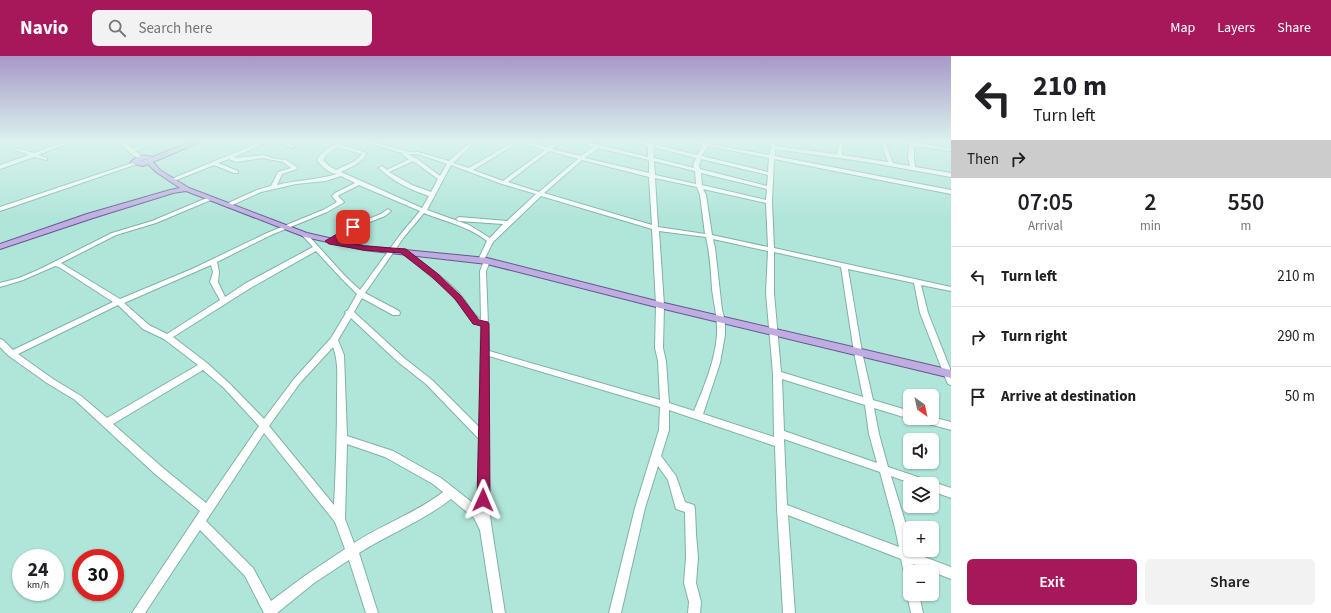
<!DOCTYPE html>
<meta charset="utf-8">
<style>
body{margin:0;font-family:"Source Sans 3",sans-serif;background:#f2f2f2;color:#202124;height:100vh;display:flex;flex-direction:column;font-size:15px;white-space:nowrap}
*{box-sizing:border-box;margin:0}
p{font-size:13px;color:#757577}
.icon{flex:none;width:22px;height:22px;fill:none;stroke:currentColor;stroke-width:2;stroke-linecap:round;stroke-linejoin:round}
.map{position:relative;flex:1;overflow:hidden}
.panel{display:flex;flex-direction:column;background:#fff;width:380px}
.panel>*{flex:none}
.guide{background:#fff;color:#202124;overflow:hidden}
.needle{width:26px;rotate:147deg}
.controls{position:absolute;left:903px;top:333px;display:grid;gap:8px}
.controls a{display:grid;place-items:center;width:36px;height:36px;border-radius:6px;background:#fff;box-shadow:0 1px 3px #0004;font-size:20px}
.speed{position:absolute;left:12px;top:493px;display:flex;gap:8px;font-size:20px;font-weight:700;text-align:center}
.speed>*{display:grid;place-content:center;width:52px;height:52px;border-radius:50%;background:#fff;box-shadow:0 1px 3px #0004;line-height:1}
.speed small{font-size:10px;font-weight:400}
.speed .limit{border:6px solid #d22;background:#fff;color:#111}
.pin{position:absolute;display:grid;place-items:center;width:34px;height:34px;color:#fff;margin:-17px;border-radius:8px;box-shadow:0 2px 6px #0006}
.me{position:absolute;width:44px;margin:-22px;rotate:1deg;stroke-linejoin:round;filter:drop-shadow(0 0 3px #0008)}
.turn{display:flex;align-items:center;gap:14px;height:84px;padding:0 16px;font-size:18px}
.turn .icon{width:52px;height:52px;stroke-width:2.5}
.turn b{display:block;font-size:28px;line-height:34px}
.then{display:flex;align-items:center;height:38px;padding:0 16px;background:#0003;gap:8px;font-size:15px}
.eta{display:flex;justify-content:space-evenly;align-items:center;height:68px;text-align:center}
.eta b{font-size:24px;font-weight:600;line-height:28px}
.cta{display:flex;gap:8px;margin-top:auto;padding:8px 16px}
.cta a{flex:1;height:46px;border-radius:6px;background:#a6185a;color:#fff;font-size:16px;font-weight:600;line-height:46px;text-align:center}
.cta a+a{background:#f2f2f2;color:#202124}
ul{padding:0;list-style:none}
li{display:flex;align-items:center;gap:12px;height:60px;padding:0 16px;border-top:1px solid #e0e0e0}
li div{flex:1}
li b{display:block;font-size:15px}
li em{font-style:normal}
header{display:flex;align-items:center;gap:24px;box-sizing:border-box;height:56px;padding:0 20px;background:#a6185a;color:#fff}
header strong{font-size:19px}
nav{display:flex;gap:22px;margin-inline-start:auto;font-size:14px}
.search{width:280px;height:36px;background:#f2f2f2;display:flex;align-items:center;gap:10px;box-sizing:border-box;padding:0 14px;border-radius:6px;color:#757577;font-size:15px}
main{display:flex;flex:1;min-height:0}
.map>svg:first-child{display:block}
.lines{fill:none;stroke-linecap:round;stroke-linejoin:round}
.minor-casing{stroke:#7fb2a7;stroke-width:2}
.major-casing{stroke:#65588f;stroke-width:2}
.minor{fill:#fff;fill-rule:evenodd}
.major{fill:#bface0;fill-rule:evenodd}
.route{fill:#a6185a;stroke:#6c103a}
</style>
<header>
<strong>Navio</strong>
<div class="search"><svg class="icon" aria-label="search" viewBox="0 0 24 24"><circle cx="10" cy="10" r="6"/><path d="M15 15l6 6"/></svg>Search here</div>
<nav><a>Map</a><a>Layers</a><a>Share</a></nav>
</header>
<main>
<div class="map">
<svg width="951" height="557" viewBox="0 0 951 557">
<rect width="100%" height="100%" fill="#b0e5d9"/>
<g class="lines">
<defs>
<path id="minor" d="M64,86H71L38,99L47,102V104L34,101L0,113V109L29,99L13,93V91L34,97Z
M120,86H125L133,93L151,86H158L135,95L143,102L140,104L129,96Z
M261,86H268L234,101L237,102L263,99L276,103L286,104L297,111V113L282,118L277,129C297,124 317,124 337,118C329,117 322,111 317,104C323,93 336,86 347,86L342,89L367,97C362,107 351,111 341,116L422,152L429,140C411,134 392,125 379,112L382,110L387,114L409,103L404,100L402,97L364,86H373L409,96H418L449,105L470,86H475L453,107L469,112L513,86H519L473,114L503,125L545,94L520,86H529L548,91L555,86H560L552,93L581,100L593,91L578,86C584,86 592,89 598,88L600,89L648,101V90L636,86H652L653,88L697,99L703,89L691,86H709L708,88L770,99L771,86H775V90L837,98L839,86H843L842,99L888,106L881,86H885L893,107L910,110L908,102L909,89L899,86H914L951,93V95L914,90V102L915,111L951,117V121L867,106L775,93V100L951,134V138L774,103L772,146L774,192L951,231V235L921,229L928,257L951,315V329L948,328L947,326L920,257L914,227L848,213L862,296L873,344L910,355V362H912L910,363L874,352L879,378L888,411L951,432V442L932,435V428H913L891,420L907,472L910,494L911,496L951,511V523L913,508L915,516H910V528L906,526L901,503L788,459L795,557H783L777,452L775,390L669,354V374L661,400L676,420L685,446L694,449L695,453L696,478L698,502L696,527L701,546L700,557H688L689,546L684,527L686,502L685,456L676,453L668,424L658,410L645,452L621,557H609L635,452L659,374L660,351L489,300L488,445L492,474L505,557H493L480,474L474,462L451,443C423,465 389,478 359,497L378,557H366L349,504L314,527L277,557H264L245,520L200,474L145,557H132L200,455L155,418L75,344L47,327L9,300L0,291V283L3,284L13,294L113,246L59,211L55,210L23,224L0,231V227L19,222L38,214L112,177L152,165L209,141H213V143L156,167L116,179L61,207L120,243L192,213L267,177L323,154L337,146L332,140L335,137L355,127L341,120L325,125L296,128L261,136L228,151L226,150V148L257,134L271,130L278,116L291,112L283,106L263,102L236,106L229,103L218,107L238,115V117H234L214,109L174,125L169,124ZM707,90L769,102L768,116L702,100ZM338,91L362,98L355,105L336,114L329,110L323,104L326,99ZM653,91L696,102L693,109L694,112L654,102ZM598,92L649,104V117L585,102ZM549,95L578,103L539,136L508,126ZM408,98H418L447,108L440,120L416,102ZM701,103L768,119L767,130L700,113L699,109ZM582,104L649,121L652,169L544,137ZM413,105L438,123L431,136L412,129L389,116ZM654,105L695,115L696,128L655,119ZM451,109L502,128L536,138L507,165L459,161L456,163L459,165L503,168L490,182L469,169L427,154ZM701,117L767,133L766,144L702,129ZM655,122L697,131L700,139L705,178L658,171ZM359,129L420,155L400,179L360,234L345,220L307,178L305,177L302,179L313,191L246,227L225,241L218,226L219,216L217,206L271,179L327,156L343,147L344,146L338,140L339,139ZM703,133L766,147L768,191L712,179L706,139ZM541,140L652,173L656,249L655,292L658,305L660,344L489,295L486,215L490,205L487,203L484,204L493,186ZM424,157C446,166 468,170 487,185L478,204L481,206L484,205L480,215L481,264C471,257 466,244 457,235C441,219 423,207 405,194L403,193L400,195L444,231L457,245L471,264L481,270L479,371L432,324L404,302L354,256L362,242L393,259H399L400,257L399,255L365,237L404,181ZM659,175L706,181C710,198 711,216 712,233C714,248 718,264 717,279C715,305 704,331 694,355L669,347L666,305L663,292L664,249ZM713,183L768,195L766,237L773,318L774,381L703,358L720,307L725,279V265L722,254L715,192ZM316,195L341,222L357,238L348,254L345,256L346,257L331,282L294,323L264,363L230,328L207,307L173,281L252,231ZM774,196L841,211L854,296L863,341L781,316L774,237ZM211,209L213,216L210,226L220,244L167,278L149,269L124,247ZM118,249L143,273L164,283L198,309L107,362L81,340L53,323L18,298ZM351,262L398,306L426,328L479,383L478,451L441,422L393,395L347,380L344,299L338,284ZM333,291C339,306 337,324 337,340C337,376 336,412 334,449L269,370L300,327ZM203,314L224,332L259,370L206,447L163,412L113,368ZM782,323L865,349L869,378L877,407L784,375ZM264,377L335,466L345,493L306,519L271,545L253,512L206,465ZM784,383L880,416L895,472L899,491L787,449ZM347,388L385,401L433,428L443,436C416,457 383,468 354,487L345,463Z
M279,86H286L295,91L291,92Z
M132,107L137,108L0,155V151Z
M388,153L391,155L385,160L355,172L331,186L329,187L326,185L351,170L381,158Z
M932,361L951,366V374L918,365L916,362Z
M910,533V538H919L923,557H911L907,538Z"/>
<path id="major" d="M191,86H200L153,106L160,114L189,132L307,177L364,190L487,202L660,246L951,314V322L660,252L487,208L364,194L305,181L186,135L173,137L93,162L0,193V188L87,158L170,134L180,132L156,116L148,108L143,110L130,107C136,100 144,98 152,101ZM146,103H148L139,106Z"/>
</defs>
<use href="#minor" class="minor-casing"/>
<use href="#major" class="major-casing"/>
<use href="#minor" class="minor"/>
<use href="#major" class="major"/>
</g>
<linearGradient id="sky" x2="0" y2="1"><stop stop-color="#a798c8"/><stop offset="0.52" stop-color="#dbf3ee"/><stop offset="1" stop-color="#dbf3ee" stop-opacity="0"/></linearGradient>
<rect width="951" height="164" fill="url(#sky)"/>
<path class="route" d="M353,169L356,170V173L336,184L364,190L406,193L438,218L461,240L479,264L488,266L489,268L490,444L488,448L483,450L479,448L477,444L481,270L473,268L455,243L432,221L401,197L364,194L329,188L325,185Z"/>
</svg>
<div class="controls">
<a><svg class="needle" viewBox="-14 -14 28 28"><path d="M0-13l5 13h-10z" fill="#e53935"/><path d="M0 13l5-13h-10z" fill="#757577"/></svg></a>
<a><svg class="icon" aria-label="sound" viewBox="0 0 24 24"><path d="M4 9h4l5-4v14l-5-4H4zM17 9q2 3 0 6"/></svg></a>
<a><svg class="icon" aria-label="layers" viewBox="0 0 24 24"><path d="M12 4l9 5-9 5-9-5zM3 14l9 5 9-5"/></svg></a>
<a>+</a>
<a>−</a>
</div>
<div class="speed"><div>24<small>km/h</small></div><div class="limit">30</div></div>
<div class="pin" style="left:353px;top:171px;background:#d93025"><svg class="icon" aria-label="arrive" viewBox="0 0 24 24"><path d="M6 21V4h12l-3 4 3 4H6"/></svg></div>
<svg class="me" style="left:483px;top:444px" viewBox="-20 -20 40 40"><path d="M0-17L14 15 0 8-14 15z" fill="#a6185a" stroke="#fff" stroke-width="4"/></svg>
</div>
<section class="panel">
<div class="guide">
<div class="turn"><svg class="icon" aria-label="left" viewBox="0 0 24 24"><path d="M17 20v-9H6M10 6l-5 5 5 5"/></svg><div><b>210 m</b>Turn left</div></div>
<div class="then">Then<svg class="icon" aria-label="right" viewBox="0 0 24 24"><path d="M7 20v-9h11M14 6l5 5-5 5"/></svg></div>
</div>
<div class="eta">
<div><b>07:05</b><p>Arrival</p></div>
<div><b>2</b><p>min</p></div>
<div><b>550</b><p>m</p></div>
</div>
<ul>
<li><svg class="icon" aria-label="left" viewBox="0 0 24 24"><path d="M17 20v-9H6M10 6l-5 5 5 5"/></svg><div><b>Turn left</b></div><em>210 m</em></li>
<li><svg class="icon" aria-label="right" viewBox="0 0 24 24"><path d="M7 20v-9h11M14 6l5 5-5 5"/></svg><div><b>Turn right</b></div><em>290 m</em></li>
<li><svg class="icon" aria-label="arrive" viewBox="0 0 24 24"><path d="M6 21V4h12l-3 4 3 4H6"/></svg><div><b>Arrive at destination</b></div><em>50 m</em></li>
</ul>
<div class="cta"><a>Exit</a><a>Share</a></div>
</section>
</main>
